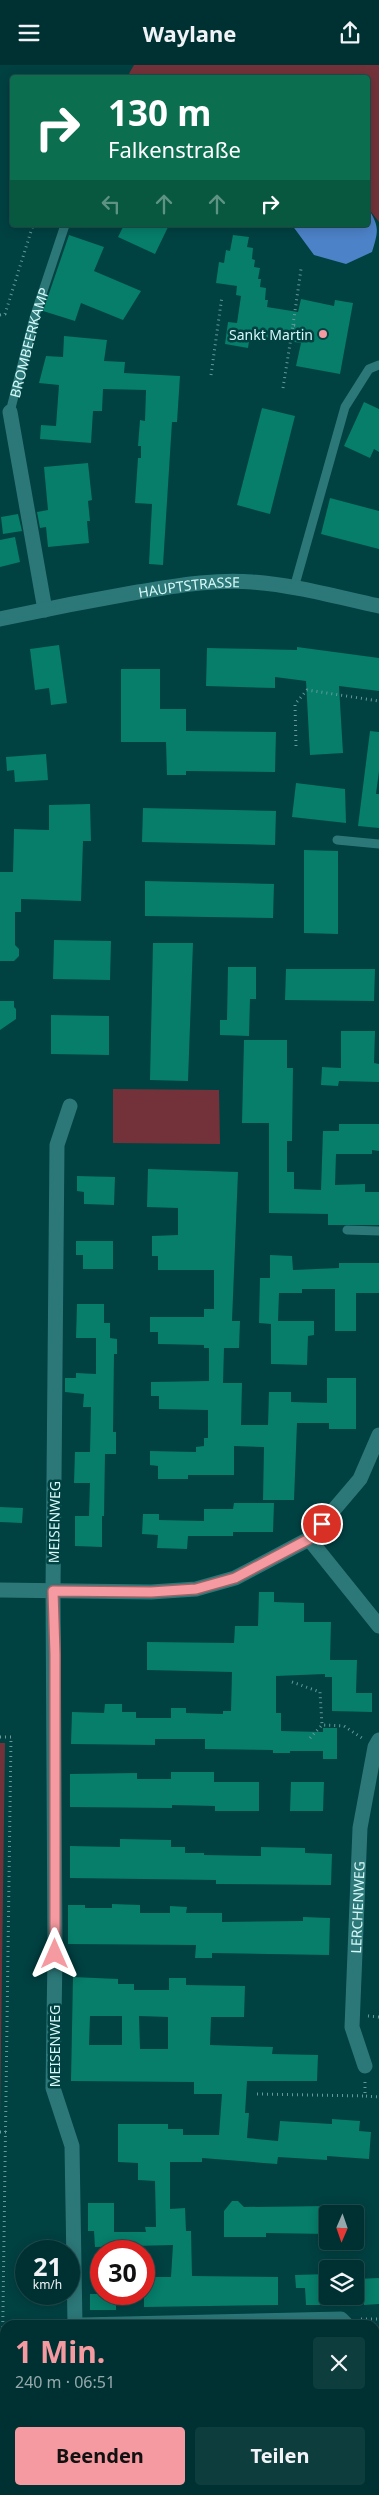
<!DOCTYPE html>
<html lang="de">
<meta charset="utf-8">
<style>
body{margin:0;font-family:"Noto Sans",sans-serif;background:#0e3d3e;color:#f1f3f6;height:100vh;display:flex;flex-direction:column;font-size:19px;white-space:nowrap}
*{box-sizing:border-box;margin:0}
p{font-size:16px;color:#95a9ac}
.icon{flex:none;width:28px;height:28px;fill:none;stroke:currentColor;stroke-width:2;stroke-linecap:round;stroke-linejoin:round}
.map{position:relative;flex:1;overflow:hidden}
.drawer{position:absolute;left:0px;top:2255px;width:380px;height:175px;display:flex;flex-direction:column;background:#003132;border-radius:15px 15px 0 0;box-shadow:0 2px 12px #0003,0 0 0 1px #224c4d}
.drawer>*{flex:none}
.top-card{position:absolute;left:10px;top:10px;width:360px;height:152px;border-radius:5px;box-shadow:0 2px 12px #0003,0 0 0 1px #224c4d;background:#0b6e4f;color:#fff;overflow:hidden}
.needle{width:32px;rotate:182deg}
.fabs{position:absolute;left:319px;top:2140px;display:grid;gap:10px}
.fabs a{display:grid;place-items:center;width:45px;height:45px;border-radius:5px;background:#003132;box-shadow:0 2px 12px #0003,0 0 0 1px #224c4d;font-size:25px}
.speed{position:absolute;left:15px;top:2175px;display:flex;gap:10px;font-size:25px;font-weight:700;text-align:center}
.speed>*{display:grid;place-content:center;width:65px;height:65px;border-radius:50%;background:#003132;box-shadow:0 2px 12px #0003,0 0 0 1px #224c4d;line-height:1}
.speed small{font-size:12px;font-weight:400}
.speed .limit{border:8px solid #d22;background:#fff;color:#111}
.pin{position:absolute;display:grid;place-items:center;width:42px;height:42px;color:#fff;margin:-21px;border:2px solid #fff;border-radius:50%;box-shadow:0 1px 5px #0007}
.me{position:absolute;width:55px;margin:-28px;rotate:0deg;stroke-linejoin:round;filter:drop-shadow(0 0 4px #0008)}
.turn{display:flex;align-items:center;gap:18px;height:105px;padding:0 15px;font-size:22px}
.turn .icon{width:65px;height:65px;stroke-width:2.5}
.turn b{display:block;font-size:35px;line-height:42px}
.lanes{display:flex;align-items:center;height:48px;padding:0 15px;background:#0003;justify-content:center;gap:25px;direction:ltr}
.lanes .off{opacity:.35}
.round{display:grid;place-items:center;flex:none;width:52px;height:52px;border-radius:5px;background:#0e3d3e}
.summary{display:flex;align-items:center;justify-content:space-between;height:85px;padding:0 15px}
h1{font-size:30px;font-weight:700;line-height:38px;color:#f49aa0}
.cta{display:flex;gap:10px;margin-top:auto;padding:10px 15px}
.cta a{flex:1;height:58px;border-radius:5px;background:#f49aa0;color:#111;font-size:20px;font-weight:700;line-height:58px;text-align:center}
.cta a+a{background:#0e3d3e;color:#f1f3f6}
header{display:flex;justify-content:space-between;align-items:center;height:65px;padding:0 15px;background:#003132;font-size:22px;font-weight:700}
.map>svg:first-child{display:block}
.green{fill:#733239}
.water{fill:#4c82c8}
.building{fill:#067e6a;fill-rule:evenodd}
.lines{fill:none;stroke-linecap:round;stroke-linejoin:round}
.path{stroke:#679999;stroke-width:3;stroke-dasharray:1 4;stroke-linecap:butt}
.lane{stroke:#2c7778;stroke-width:9}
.street{stroke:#2c7778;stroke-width:15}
.secondary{stroke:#2c7778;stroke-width:15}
.route-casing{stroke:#9f6468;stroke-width:12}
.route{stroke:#f49aa0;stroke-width:9}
.poi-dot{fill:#f49aa0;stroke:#004142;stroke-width:2}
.labels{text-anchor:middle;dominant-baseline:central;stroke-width:5;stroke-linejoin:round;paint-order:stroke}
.poi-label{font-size:14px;fill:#d6f9f8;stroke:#004142;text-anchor:end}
.street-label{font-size:14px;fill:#d6f9f8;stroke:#004142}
</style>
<header><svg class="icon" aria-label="menu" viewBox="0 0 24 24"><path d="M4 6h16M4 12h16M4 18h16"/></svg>Waylane<svg class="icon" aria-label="share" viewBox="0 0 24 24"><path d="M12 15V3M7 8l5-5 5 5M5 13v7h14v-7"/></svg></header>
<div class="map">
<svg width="379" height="2430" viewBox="0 0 379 2430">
<rect width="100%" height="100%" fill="#004142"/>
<path class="green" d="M134,0H379V157L368,143V12H127Z
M113,1024L219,1025L220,1079L113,1078Z
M0,1678H5L0,2055Z
M0,2333H5V2425H42V2430H0Z"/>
<path class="water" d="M368,143C379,161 379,165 372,187L346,199L314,190L292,160H368Z"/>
<path class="building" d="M124,160H169L155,189L118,172Z
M69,170L104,182L94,206L141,226L123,255L81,238L75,256L43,246Z
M233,170L249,172L247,182L253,183L252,194L255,195L254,202L260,203L258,214H261L260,222L266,223L265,235H268L267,242L298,247L301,234L334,241L335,235L353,238L340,309L296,301L301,278L250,270L248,283L225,279L228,257L237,258L241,231L236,230L237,221L216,218L219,197L224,198L226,185L230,186Z
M64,271L107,275L104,296L125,297L124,308L180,311L177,357H172L163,500L149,499L152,439L135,438L138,393H141V381H138L140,355L145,356L146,325L103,324L102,346H93L91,378L40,374L41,360L56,361L59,320L39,318L46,291L63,292Z
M364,337L379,344V387L374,384L370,393L344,381Z
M262,343L295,351L270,449L237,440Z
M88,398L92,435L88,436L90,456H87L89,478L48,482L46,462L40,463L37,447L48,445L44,402Z
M330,433L379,446V484L321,469Z
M18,449L22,466L3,469L1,452Z
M15,472L20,497L0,502V475Z
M59,580L67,638L51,640L49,623L35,625L30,584Z
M297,582L379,593V626L339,621L343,688L310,690L306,616L275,612V623L206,621L207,583L297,585Z
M121,604H160V644H186V666L276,667L275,707L186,706V710H167L166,677H121Z
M370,666L379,667V706L376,729H379V763L358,761Z
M46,689L48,715L15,717L14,705L7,706L6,692Z
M296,718L345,724L346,758L292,752Z
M90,739L91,776H83L81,836L21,834V847H15V880L19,884V891L14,896H0V807H13L14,764L49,765V740Z
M143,743L276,746L275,780L142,777Z
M304,785L338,786V869L304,868Z
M145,816L274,819L273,853L145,851Z
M54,875L111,876L110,915L53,914Z
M153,878H193L188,1016L150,1015Z
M228,902H256V934H250L249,971L220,970V955H227Z
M286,904H375L374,936L285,935Z
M0,936H14V942L16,944V954L0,965Z
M51,950L109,951V990L51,989Z
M341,966H375L374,998L379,999V1017L339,1016L338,1021L321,1020L322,1002L341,1003Z
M244,975H287V1003H293L292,1076H287V1107H294V1124L321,1125L323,1066H339V1059H379V1086L372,1085V1089H336L335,1120L365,1119V1127H379V1160H328V1149L269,1148V1058H242Z
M148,1104L238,1107L232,1256H240L239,1283H224L223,1318H242L241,1360H268L269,1327H291V1337L327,1338V1313H356V1364H329V1358H297L294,1435H263L264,1382L234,1381V1410H188V1414H158V1401L150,1400V1386L196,1387V1382L204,1381V1373H208V1345L159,1344V1331H151V1317L209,1316V1283H204V1280L158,1279V1267H150V1252H204V1244H214V1205H158V1191H152V1171L178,1170V1143L147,1142Z
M77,1111L115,1112L114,1140L84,1139V1127L77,1126Z
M76,1176H113V1204H83V1190H76Z
M270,1190L292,1191L293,1205L339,1203V1198H379V1228H356V1266H335V1224H302V1228H279L278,1256H314V1270L308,1271L307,1300L271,1299V1259L259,1258L260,1213H270Z
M77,1239H104V1258H110V1273L117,1274V1289H114L113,1367H116V1389H105L104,1451H89L90,1418H74L75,1387H90L91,1342H83L84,1329L65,1327V1313H76V1308L96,1309V1273H76Z
M234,1438H274L273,1467H233V1471H188L187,1484L157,1483L158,1470L142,1469L143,1449H159V1455L204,1456V1444H233Z
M0,1442L23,1443L22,1458L0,1457Z
M75,1451H102V1482L75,1481Z
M259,1527H274V1537L304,1538V1557H331L330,1595H357L356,1628H372V1647L332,1646V1612H325V1609L276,1611V1648H281V1666L323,1667V1663H337V1694H323V1686H290V1688H273V1685L205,1684V1674H155V1680L71,1679L72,1647L104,1648L105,1639H122V1647H136V1653H171V1643H186V1648L223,1649V1646H231L232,1607L147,1605V1577L234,1578L235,1561H258Z
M171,1707H214V1717H259V1746H215V1741L172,1740V1743L70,1742V1709L137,1708V1714H171Z
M291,1717H324L323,1746H290Z
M120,1774L171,1775V1782H185V1788H204V1790L261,1791V1782L305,1783V1788L332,1789L331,1820L216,1819V1815L70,1813V1781L120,1782Z
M112,1839L140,1840V1848H170V1841L187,1842L186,1848H222V1857L303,1856V1852L330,1853L329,1890L212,1888V1893H195L196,1880L68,1879V1840H85V1843H112Z
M73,1912L118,1914V1919H134V1925H169V1913H186V1920L245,1921L244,1952H211L210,1980L273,1982L272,1989L318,1990L317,2016H247L245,2048H249L247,2073L278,2076L280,2056L332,2059V2054L360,2056L359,2066L371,2067L369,2094L327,2091V2095L278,2092L277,2099L202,2093V2097H170V2144L185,2143L186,2166H191L192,2211L278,2212V2240L144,2242V2212H171L173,2180L95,2182L94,2166H88V2138H114V2167H146L145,2162H156L155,2116L138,2115V2098L118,2097V2059H168V2064H183V2070H219L222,2029H194V2017L71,2016ZM90,1951H122V1980H89ZM139,1951L168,1952V1984H140Z
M232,2136H238L244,2142L328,2141V2169L266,2168V2172H224V2146Z
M328,2209V2240H306L305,2223H296L295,2210Z
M379,2213V2239L364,2240V2227L355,2228V2214Z
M90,2229H116V2245H90Z"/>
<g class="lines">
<path class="path" d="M0,250L5,249L33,160
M293,260L301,204
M211,310L222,231
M283,323L293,260L299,261
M296,681L295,639L307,625L379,636
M292,1617L320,1627L322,1660L344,1661L362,1673
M0,1672H11L2,2316H0
M310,1673L322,1660
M368,1951L379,1952
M365,2017V2031L379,2032
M257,2029L365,2031
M0,2067H6
M361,2254H379
M375,2397H379
M57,2430V2425
M374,2430V2425"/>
<g class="lane">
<path id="s1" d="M10,347L34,253L65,160"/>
<path d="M294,523L345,342L369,304L379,300"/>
<path d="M337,775L379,779"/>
<path d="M347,1165L379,1166"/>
</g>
<g class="street">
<path d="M10,347L45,545"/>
<path d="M70,1041L57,1080L53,1526L55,1889L53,2023L72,2081L75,2260"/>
<path d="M309,1474L379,1561"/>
<path d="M0,1525L151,1527L196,1524L235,1513L309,1474L360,1414L379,1370"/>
<path id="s2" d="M365,2001L352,1962L360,1763L375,1682L379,1675"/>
<path d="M81,2260L341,2254L347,2260"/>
</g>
<path class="secondary" id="s3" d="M0,554C46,544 92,535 138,527C176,521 214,514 252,517C295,520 337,532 379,541"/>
</g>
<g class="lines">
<defs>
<path id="route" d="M55,1889V1589L53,1526L151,1527L196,1524L235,1513L309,1474L322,1459"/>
</defs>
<use href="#route" class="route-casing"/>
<use href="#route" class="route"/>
</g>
<circle class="poi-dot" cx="323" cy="269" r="5"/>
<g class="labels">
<g class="poi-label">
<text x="313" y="269">Sankt Martin</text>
</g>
<g class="street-label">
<text stroke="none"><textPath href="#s1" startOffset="72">BROMBEERKAMP</textPath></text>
<text stroke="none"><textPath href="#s3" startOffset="192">HAUPTSTRASSE</textPath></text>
<text transform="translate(54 1457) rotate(-89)">MEISENWEG</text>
<text stroke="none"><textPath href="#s2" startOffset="161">LERCHENWEG</textPath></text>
<text transform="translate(54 1981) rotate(-90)">MEISENWEG</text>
</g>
</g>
</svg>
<div class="fabs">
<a><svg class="needle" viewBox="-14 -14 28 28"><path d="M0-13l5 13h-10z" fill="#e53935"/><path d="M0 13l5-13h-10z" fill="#95a9ac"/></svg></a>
<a><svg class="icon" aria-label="layers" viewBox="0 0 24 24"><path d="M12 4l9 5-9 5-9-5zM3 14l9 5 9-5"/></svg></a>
</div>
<div class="speed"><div>21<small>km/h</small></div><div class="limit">30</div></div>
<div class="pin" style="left:322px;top:1459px;background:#d93025"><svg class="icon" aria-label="arrive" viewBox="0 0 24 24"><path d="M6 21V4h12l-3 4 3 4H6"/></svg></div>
<svg class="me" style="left:55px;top:1889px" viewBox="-20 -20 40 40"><path d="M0-17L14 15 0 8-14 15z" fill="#f49aa0" stroke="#fff" stroke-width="4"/></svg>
<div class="top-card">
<div class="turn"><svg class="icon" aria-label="right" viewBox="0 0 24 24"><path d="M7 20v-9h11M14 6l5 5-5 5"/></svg><div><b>130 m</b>Falkenstraße</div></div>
<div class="lanes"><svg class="icon off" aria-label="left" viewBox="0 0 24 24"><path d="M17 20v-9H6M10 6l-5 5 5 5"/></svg><svg class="icon off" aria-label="ahead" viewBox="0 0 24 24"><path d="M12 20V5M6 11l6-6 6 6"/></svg><svg class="icon off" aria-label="ahead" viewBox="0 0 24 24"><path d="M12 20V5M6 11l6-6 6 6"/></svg><svg class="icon" aria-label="right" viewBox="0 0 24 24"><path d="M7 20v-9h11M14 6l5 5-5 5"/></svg></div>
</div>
<section class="drawer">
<div class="summary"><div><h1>1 Min.</h1><p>240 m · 06:51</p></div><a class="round"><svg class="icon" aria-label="close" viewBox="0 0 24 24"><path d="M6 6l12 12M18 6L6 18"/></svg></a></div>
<div class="cta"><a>Beenden</a><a>Teilen</a></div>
</section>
</div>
